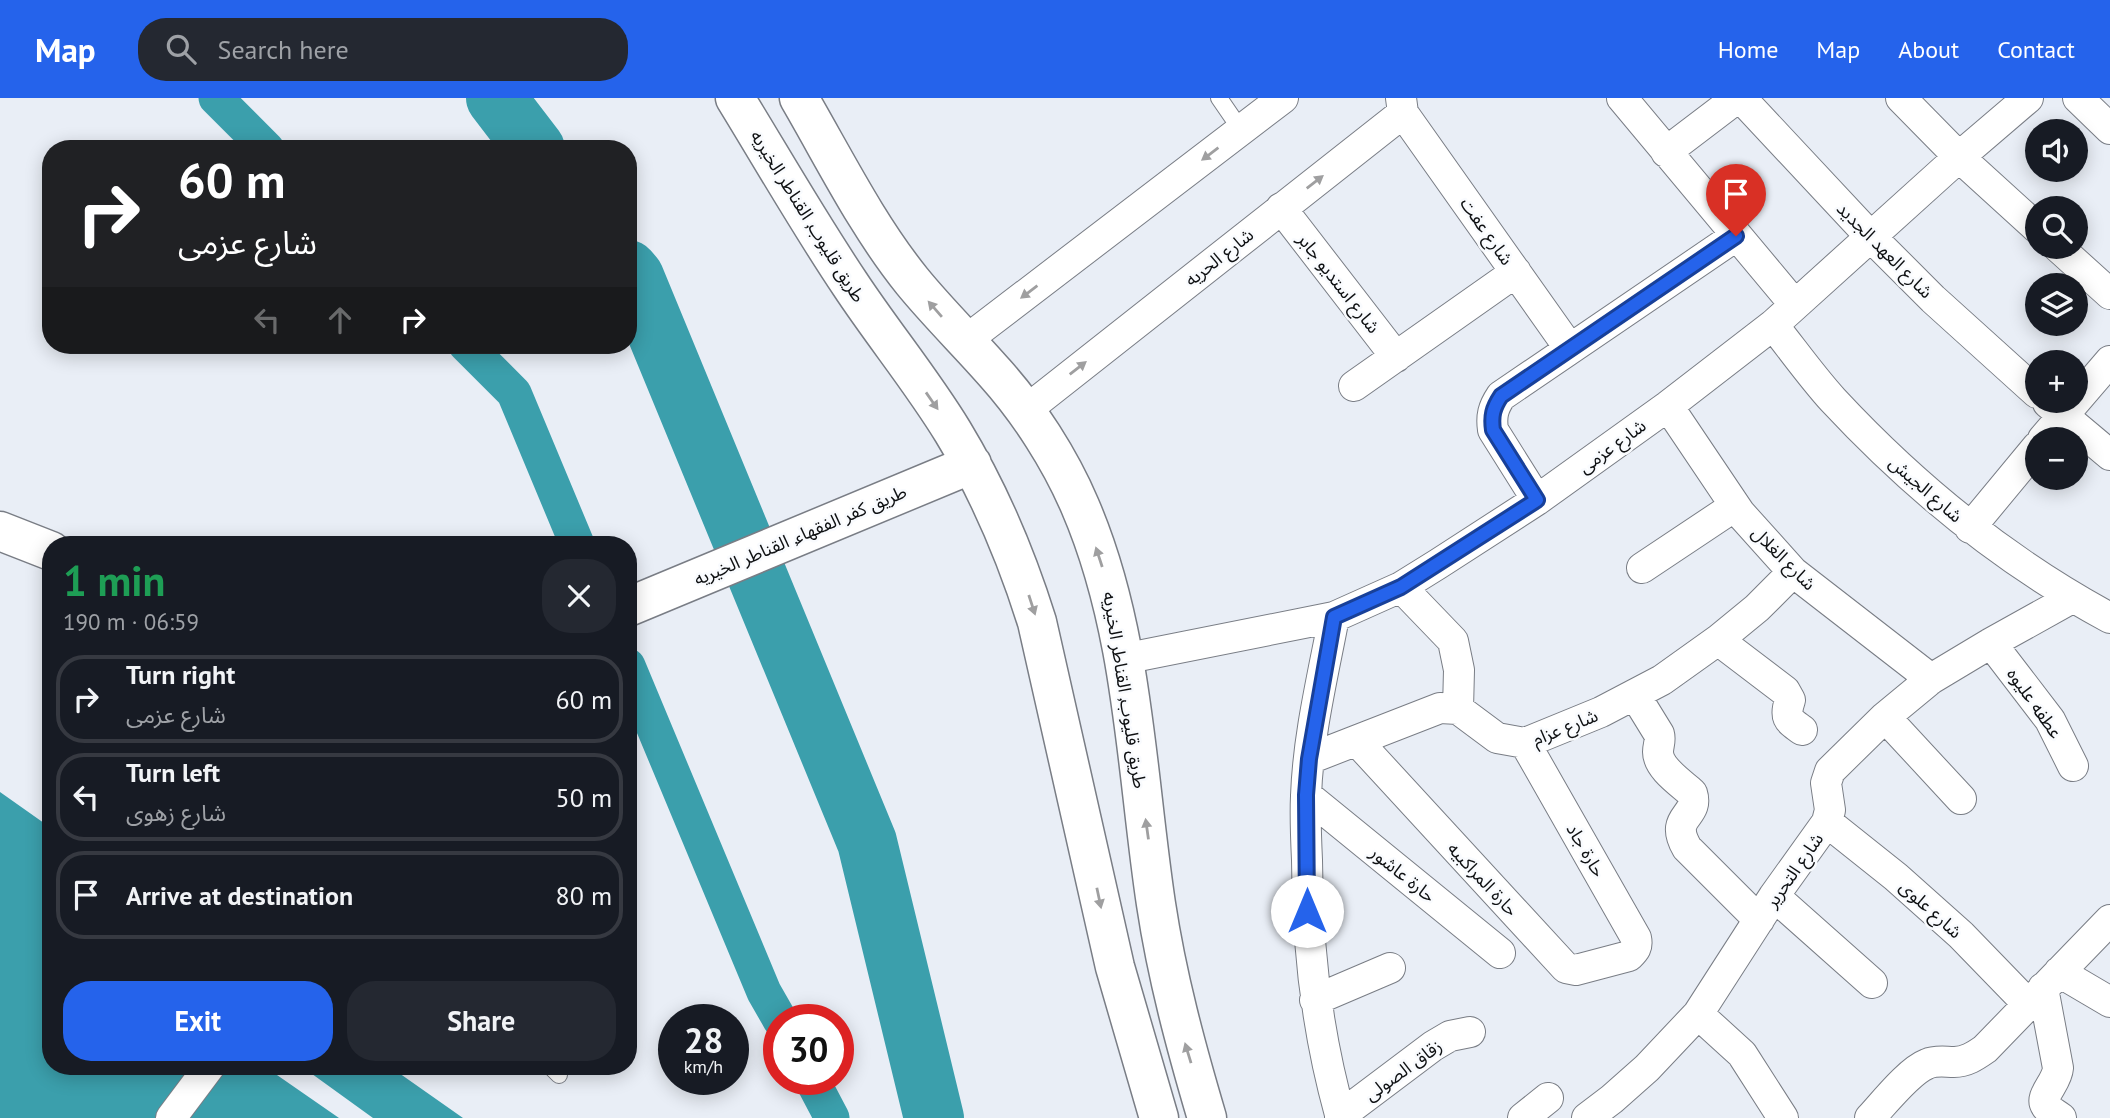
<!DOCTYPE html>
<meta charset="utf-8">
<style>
body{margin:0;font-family:"PT Sans","Noto Sans Arabic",sans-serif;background:#242831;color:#f1f3f6;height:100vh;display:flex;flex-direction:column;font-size:26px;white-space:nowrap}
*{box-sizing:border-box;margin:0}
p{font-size:23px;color:#9ea1a6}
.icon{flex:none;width:38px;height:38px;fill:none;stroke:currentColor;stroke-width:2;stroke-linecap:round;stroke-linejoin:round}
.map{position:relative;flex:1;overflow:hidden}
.panel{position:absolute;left:42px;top:438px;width:595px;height:539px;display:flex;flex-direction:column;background:#171b24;border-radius:28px;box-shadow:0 4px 18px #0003}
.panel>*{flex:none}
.top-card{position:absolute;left:42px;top:42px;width:595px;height:214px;border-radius:28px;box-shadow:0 4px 18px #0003;background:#202124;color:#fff;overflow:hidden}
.tools{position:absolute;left:2025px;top:21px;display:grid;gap:14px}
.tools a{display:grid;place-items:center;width:63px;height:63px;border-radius:50%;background:#171b24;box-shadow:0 4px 18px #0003;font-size:35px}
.speed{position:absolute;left:658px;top:906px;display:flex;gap:14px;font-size:35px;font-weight:700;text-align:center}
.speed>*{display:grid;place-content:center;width:91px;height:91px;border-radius:50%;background:#171b24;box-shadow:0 4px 18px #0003;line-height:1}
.speed small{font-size:18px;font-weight:400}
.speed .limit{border:10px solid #d22;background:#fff;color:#111}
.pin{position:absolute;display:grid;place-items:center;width:60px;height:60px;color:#fff;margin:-72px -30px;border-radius:50% 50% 50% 0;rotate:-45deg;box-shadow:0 0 7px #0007}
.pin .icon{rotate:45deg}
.me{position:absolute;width:77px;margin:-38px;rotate:0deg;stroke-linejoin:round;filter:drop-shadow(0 0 5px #0008)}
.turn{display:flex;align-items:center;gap:24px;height:147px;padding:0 21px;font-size:32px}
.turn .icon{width:91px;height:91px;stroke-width:2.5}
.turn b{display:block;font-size:49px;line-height:60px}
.lanes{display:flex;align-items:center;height:66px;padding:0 21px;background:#0003;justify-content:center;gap:35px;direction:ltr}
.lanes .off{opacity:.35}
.round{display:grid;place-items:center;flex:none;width:74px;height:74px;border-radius:28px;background:#242831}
.headline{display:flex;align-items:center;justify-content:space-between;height:119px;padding:0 21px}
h1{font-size:42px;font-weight:800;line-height:52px;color:#1e9e55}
.action{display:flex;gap:14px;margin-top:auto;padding:14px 21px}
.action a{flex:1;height:80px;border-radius:28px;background:#2563eb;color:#fff;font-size:28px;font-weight:800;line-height:80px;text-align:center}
.action a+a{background:#242831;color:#f1f3f6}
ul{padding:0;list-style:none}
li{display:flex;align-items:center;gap:21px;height:88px;margin:0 14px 10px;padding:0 7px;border:4px solid #363941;border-radius:28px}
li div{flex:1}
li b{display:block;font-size:26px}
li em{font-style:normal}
header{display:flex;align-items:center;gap:42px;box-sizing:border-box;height:98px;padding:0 35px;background:#2563eb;color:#fff}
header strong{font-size:33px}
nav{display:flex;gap:38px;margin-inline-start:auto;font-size:24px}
.search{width:490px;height:63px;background:#242831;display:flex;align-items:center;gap:18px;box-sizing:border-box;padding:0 24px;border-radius:28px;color:#9ea1a6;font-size:26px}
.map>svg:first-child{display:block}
.water{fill:#3b9fac}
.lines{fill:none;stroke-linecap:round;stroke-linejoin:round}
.canal{stroke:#3b9fac;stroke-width:35}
.river{stroke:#3b9fac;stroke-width:60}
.lane-casing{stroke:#797d85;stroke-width:18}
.street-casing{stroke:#797d85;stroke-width:32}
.secondary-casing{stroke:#797d85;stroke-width:41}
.lane{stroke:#fff;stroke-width:16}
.street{stroke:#fff;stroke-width:30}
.secondary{stroke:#fff;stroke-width:38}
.oneway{fill:#9f9fa0}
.route-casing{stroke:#184099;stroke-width:18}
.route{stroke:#2563eb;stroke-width:12}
.labels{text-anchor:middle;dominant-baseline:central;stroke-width:5;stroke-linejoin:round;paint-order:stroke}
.street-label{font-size:18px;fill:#0e1012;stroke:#f9fbfe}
</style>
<header>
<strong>Map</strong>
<div class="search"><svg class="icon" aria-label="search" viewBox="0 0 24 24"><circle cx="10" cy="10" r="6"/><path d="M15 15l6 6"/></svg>Search here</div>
<nav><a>Home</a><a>Map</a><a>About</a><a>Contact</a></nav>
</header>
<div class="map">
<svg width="2110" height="1020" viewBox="0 0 2110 1020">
<rect width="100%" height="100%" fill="#e9eef6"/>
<path class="water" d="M0,694L51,730V968H264L339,1020H0Z
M301,968H389L463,1020H373Z"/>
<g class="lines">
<path class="canal" d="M216,0L267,51
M466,247L514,295L577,446
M628,568L764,894L780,922
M812,982L832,1020"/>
<path class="river" d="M496,0L535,51
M628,172L634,179L867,744L934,1020"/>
<defs>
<path id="lane" d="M1219,0L1241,32
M550,968L559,977"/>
<path id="street" d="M1401,0L1403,15L1570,251
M1622,0L1795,207
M1741,0L1870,138L1933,201L2037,295
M1901,0L1959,59L2037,130
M2078,0L2110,31
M1666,54L1737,0
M1281,110L1396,259
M2058,149L2110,196
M1773,227C1793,252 1812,279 1833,302C1914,389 2006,464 2110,520
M965,243L1283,0
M1354,288L1516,174
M2048,305L2110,357
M1668,308L1740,415L1793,474L1931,581
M1025,313L1403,15
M2043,341L2110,263
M1537,402L1493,332C1491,318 1493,310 1501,298L1736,138
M1970,430L2037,349
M1642,470L1735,408
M1401,489L1453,543L1459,572L1458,611
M1334,519C1323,577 1308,638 1306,698C1305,719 1306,741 1307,762C1307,850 1317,935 1341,1020
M1718,542L1785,593L1790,602C1784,620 1788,622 1802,632
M1991,545L2050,622L2073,668
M1123,561L1334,519L1401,489L1438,466L1537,402L1668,308L1773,227L1959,59L2028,0
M1635,597L1659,636C1661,643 1658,647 1658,654C1658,670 1681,685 1692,695C1700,720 1668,717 1687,750L1759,822
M1885,619L1961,701
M1357,643L1566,870L1576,872L1629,858C1635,852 1638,849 1636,840L1525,645
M1309,661L1440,610L1458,611L1497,640L1525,645L1601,614L1662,582L1718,542L1757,510L1793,474
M1306,697L1500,855
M1827,724L1896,779L1961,837L2028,906
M1774,798L1872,885
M2059,874L2110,904
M2043,890L2058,970C2057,985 2039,998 2046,1008C2049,1013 2056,1016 2061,1020
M1315,902L1390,870
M1698,916L1742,956L1783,1020
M1340,1018L1433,948L1450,938L1470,934
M171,1020L210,968
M1523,1020L1548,1000
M1587,1020L1612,1001L1647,970L1698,916L1774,798L1827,724L1830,712L1826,685L1830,673L1885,619L1931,581L1991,545L2072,500
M1870,1020C1884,1005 1909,973 1927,966C1936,962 1945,964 1954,964C1966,964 1975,958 1985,951L2110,822"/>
<path id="secondary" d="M735,0C773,62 809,125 850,186C883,236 922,283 953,334C990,395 1016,457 1037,524L1115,869L1159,1020
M799,0C835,62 867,127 912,183C938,215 968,244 995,275C1029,313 1060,361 1080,408C1134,533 1136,673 1156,806C1167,879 1186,949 1207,1020
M0,433L51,453
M628,509L972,366"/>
</defs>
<use href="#lane" class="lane-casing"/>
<use href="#street" class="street-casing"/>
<use href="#secondary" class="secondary-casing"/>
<use href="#lane" class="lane"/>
<use href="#street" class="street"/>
<use href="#secondary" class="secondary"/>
</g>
<defs><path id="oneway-solid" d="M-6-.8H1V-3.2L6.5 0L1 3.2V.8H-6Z" transform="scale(1.75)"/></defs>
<g class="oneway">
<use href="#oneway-solid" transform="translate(1210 56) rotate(143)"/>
<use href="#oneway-solid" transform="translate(1315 84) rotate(-38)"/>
<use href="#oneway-solid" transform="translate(1029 194) rotate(143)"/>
<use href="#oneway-solid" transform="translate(935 211) rotate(-131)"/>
<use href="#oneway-solid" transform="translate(1078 270) rotate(-38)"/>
<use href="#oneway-solid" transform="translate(932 303) rotate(55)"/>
<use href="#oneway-solid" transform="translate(1099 459) rotate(-108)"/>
<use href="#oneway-solid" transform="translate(1032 507) rotate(72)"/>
<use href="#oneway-solid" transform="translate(1147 731) rotate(-98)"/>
<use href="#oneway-solid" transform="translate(1099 800) rotate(78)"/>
<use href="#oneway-solid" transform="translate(1188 955) rotate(-107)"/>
</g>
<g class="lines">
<defs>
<path id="route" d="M1307,813L1306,697L1309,661L1334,519L1401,489L1537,402L1493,332C1491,318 1493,310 1501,298L1736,138"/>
</defs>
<use href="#route" class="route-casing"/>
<use href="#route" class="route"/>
</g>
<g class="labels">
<g class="street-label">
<text transform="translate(808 118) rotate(58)">طريق قليوب, القناطر الخيريه</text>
<text transform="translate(1487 133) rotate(55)">شارع عفت</text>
<text transform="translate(1885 152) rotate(45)">شارع العهد الجديد</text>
<text transform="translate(1219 159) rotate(-38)">شارع الحريه</text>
<text transform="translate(1339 185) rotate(52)">شارع استديو جابر</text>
<text transform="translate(1612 348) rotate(-36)">شارع عزمى</text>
<text transform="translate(1926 391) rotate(41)">شارع الجيش</text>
<text transform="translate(800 437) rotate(-23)">طريق كفر الفقهاء, القناطر الخيريه</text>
<text transform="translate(1784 460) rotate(45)">شارع الغلال</text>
<text transform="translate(1125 592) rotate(81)">طريق قليوب, القناطر الخيريه</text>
<text transform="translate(2035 605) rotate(55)">عطفه عليوه</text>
<text transform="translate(1565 629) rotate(-22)">شارع عزام</text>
<text transform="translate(1586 752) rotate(60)">حارة جاد</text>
<text transform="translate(1794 772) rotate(-55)">شارع التحرير</text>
<text transform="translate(1403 776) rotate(39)">حارة عاشور</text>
<text transform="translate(1483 781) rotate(47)">حارة المراكبيه</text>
<text transform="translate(1931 811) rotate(42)">شارع علوى</text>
<text transform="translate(1403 972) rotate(-36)">زقاق الصولى</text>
</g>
</g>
</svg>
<div class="tools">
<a><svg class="icon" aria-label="sound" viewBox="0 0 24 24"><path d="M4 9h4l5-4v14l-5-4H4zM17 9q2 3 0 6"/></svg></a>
<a><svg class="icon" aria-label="search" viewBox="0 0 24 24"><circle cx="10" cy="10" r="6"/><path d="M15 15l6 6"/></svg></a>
<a><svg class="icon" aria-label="layers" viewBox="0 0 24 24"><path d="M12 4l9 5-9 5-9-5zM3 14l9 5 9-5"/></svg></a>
<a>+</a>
<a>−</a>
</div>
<div class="speed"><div>28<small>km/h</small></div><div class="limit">30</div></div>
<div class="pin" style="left:1736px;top:138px;background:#d93025"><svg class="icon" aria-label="arrive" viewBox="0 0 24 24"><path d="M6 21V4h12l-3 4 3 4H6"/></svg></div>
<svg class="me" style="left:1307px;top:813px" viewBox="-20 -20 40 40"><circle r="19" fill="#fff"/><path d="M0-13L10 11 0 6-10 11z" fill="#2563eb"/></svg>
<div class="top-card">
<div class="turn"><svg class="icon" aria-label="right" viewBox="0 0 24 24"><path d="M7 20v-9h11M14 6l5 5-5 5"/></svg><div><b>60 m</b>شارع عزمى</div></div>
<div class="lanes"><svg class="icon off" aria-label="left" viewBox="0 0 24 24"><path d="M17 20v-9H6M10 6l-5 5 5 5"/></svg><svg class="icon off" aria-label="ahead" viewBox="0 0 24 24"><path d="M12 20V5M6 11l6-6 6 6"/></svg><svg class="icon" aria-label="right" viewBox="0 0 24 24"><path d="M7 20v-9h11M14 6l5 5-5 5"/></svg></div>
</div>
<section class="panel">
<div class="headline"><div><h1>1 min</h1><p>190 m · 06:59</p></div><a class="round"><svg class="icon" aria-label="close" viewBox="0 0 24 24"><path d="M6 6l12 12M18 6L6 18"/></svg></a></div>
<ul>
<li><svg class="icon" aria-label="right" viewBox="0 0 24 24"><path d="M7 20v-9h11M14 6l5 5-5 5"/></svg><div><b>Turn right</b><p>شارع عزمى</p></div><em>60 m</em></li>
<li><svg class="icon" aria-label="left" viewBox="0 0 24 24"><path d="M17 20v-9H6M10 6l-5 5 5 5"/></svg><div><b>Turn left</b><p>شارع زهوى</p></div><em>50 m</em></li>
<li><svg class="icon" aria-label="arrive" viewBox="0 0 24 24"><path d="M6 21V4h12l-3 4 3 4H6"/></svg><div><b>Arrive at destination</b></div><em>80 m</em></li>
</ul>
<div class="action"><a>Exit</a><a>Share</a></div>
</section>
</div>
